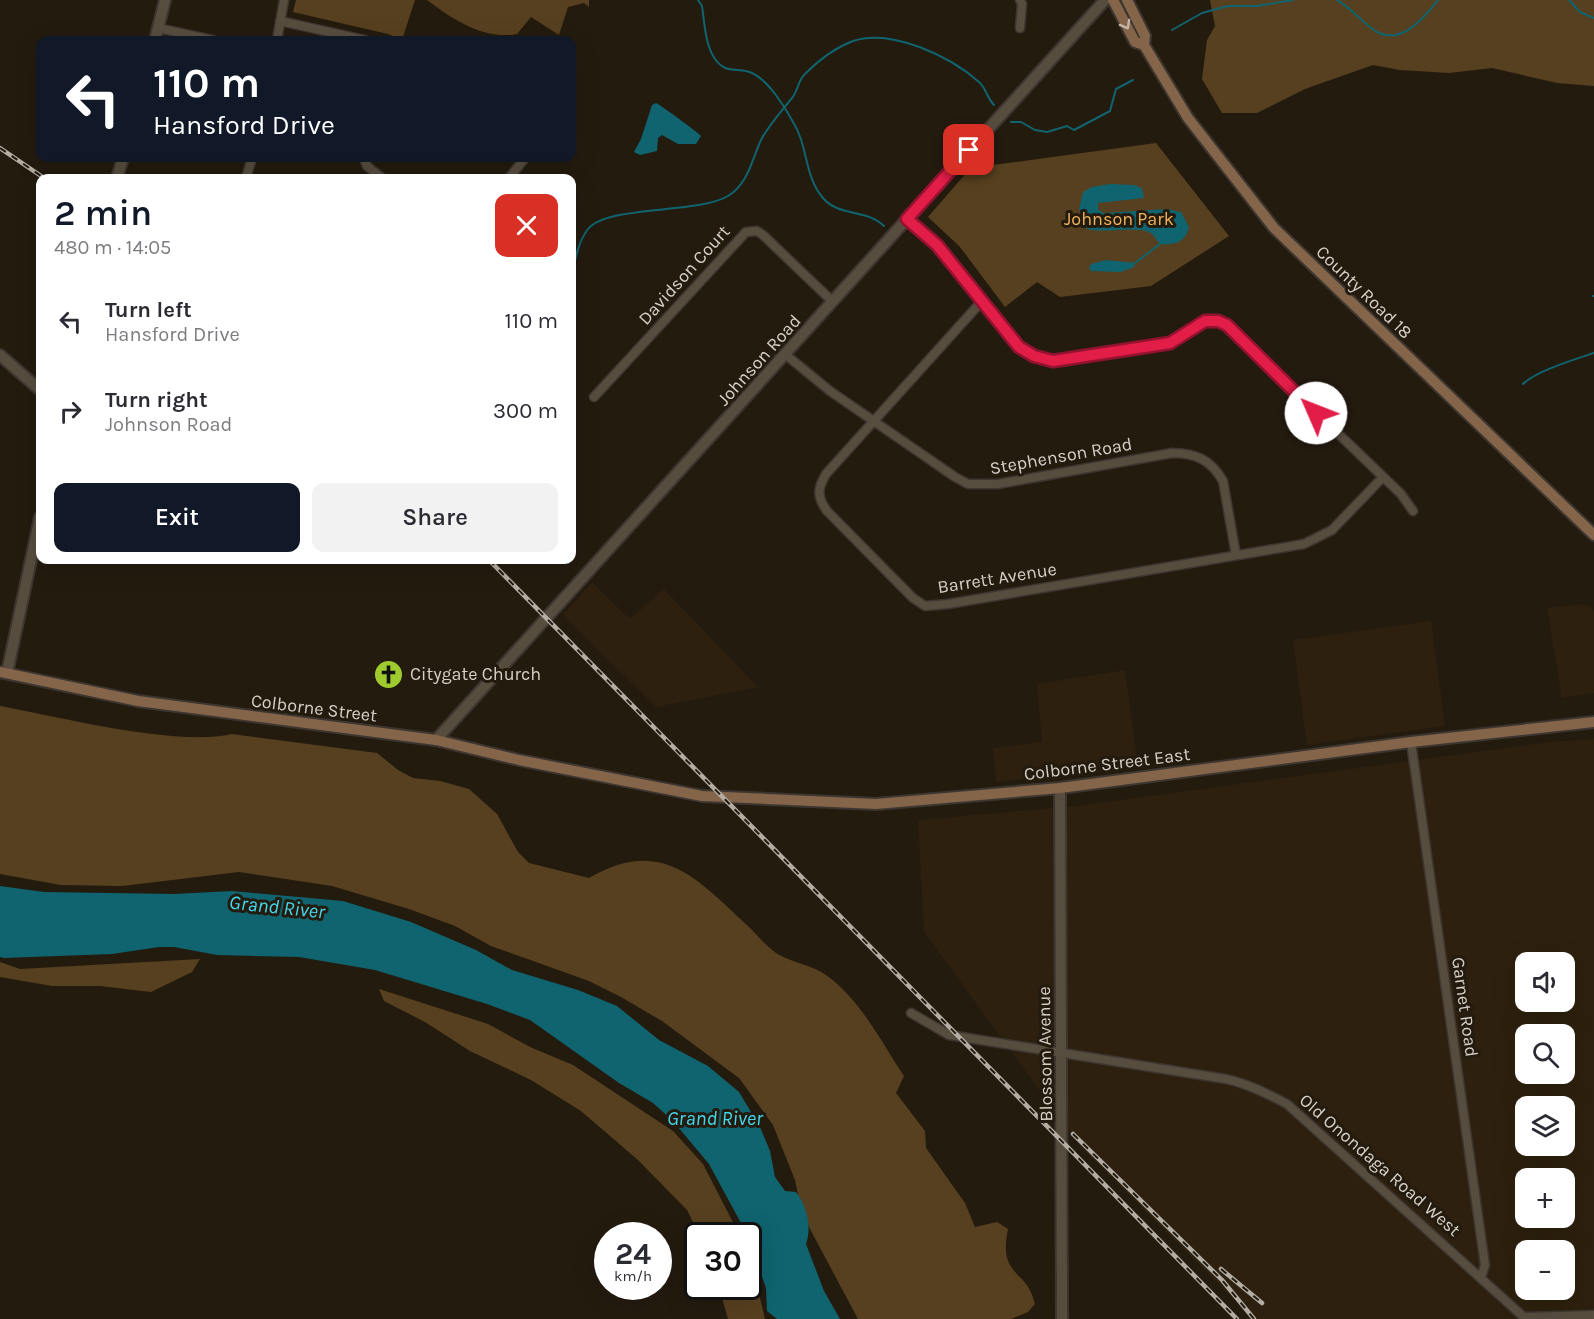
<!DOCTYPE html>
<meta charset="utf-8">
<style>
body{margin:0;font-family:Karla,sans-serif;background:#f2f2f3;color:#2b2b33;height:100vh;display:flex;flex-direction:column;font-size:22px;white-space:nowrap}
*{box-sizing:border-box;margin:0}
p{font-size:20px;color:#7c7c81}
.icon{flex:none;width:33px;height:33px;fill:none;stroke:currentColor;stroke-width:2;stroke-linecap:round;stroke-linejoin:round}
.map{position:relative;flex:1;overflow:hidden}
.sheet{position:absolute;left:36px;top:174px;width:540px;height:390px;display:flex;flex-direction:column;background:#fff;border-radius:12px;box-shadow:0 6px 24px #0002}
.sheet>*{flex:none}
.top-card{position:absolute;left:36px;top:36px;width:540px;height:126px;border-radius:12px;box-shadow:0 6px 24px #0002;background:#111827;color:#fff;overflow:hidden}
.controls{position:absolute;left:1515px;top:952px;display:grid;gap:12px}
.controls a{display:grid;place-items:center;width:60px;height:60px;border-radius:12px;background:#fff;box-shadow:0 6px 24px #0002;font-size:30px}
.speed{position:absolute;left:594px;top:1222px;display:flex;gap:12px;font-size:30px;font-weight:700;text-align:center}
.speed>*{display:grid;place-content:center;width:78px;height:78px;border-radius:50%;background:#fff;box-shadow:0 6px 24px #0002;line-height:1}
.speed small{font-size:15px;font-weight:400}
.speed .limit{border:3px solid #111;border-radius:9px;background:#fff;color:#111}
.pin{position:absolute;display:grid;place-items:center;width:51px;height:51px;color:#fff;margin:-26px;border-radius:12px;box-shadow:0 3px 9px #0006}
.me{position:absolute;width:66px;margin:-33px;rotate:314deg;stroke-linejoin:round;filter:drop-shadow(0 0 4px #0008)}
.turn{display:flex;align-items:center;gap:21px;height:126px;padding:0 18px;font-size:27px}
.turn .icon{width:78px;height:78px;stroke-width:2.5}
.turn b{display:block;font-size:42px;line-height:51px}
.round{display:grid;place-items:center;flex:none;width:63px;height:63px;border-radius:12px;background:#f2f2f3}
.head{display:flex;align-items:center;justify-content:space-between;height:102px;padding:0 18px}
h1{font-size:36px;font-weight:600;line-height:45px;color:#111827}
.action{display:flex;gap:12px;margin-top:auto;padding:12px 18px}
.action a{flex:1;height:69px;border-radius:12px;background:#111827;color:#fff;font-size:24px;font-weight:600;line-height:69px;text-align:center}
.action a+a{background:#f2f2f3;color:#2b2b33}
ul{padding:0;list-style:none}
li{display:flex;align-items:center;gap:18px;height:90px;padding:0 18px}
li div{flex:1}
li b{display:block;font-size:22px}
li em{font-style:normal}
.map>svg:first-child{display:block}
.built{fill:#2d200e;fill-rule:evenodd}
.green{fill:#57401f}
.water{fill:#0f646f}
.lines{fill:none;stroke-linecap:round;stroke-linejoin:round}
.stream{stroke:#0f646f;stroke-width:2}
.minor-casing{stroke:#3d3630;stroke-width:11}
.tertiary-casing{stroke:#3d3630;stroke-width:14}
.secondary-casing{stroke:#3d3630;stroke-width:14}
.minor{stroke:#574d3f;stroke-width:8}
.tertiary{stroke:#574d3f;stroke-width:10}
.secondary{stroke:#84654a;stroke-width:10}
.rail-casing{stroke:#b3ada4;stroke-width:4.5}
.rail{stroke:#241b0f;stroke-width:2;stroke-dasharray:7;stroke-linecap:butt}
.oneway{stroke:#c2b5a8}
.route-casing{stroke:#92132f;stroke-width:15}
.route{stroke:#e11d48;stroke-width:10}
.labels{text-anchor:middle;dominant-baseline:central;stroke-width:6;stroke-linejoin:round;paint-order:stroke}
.park-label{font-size:18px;fill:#efb45d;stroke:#241b0f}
.street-label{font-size:18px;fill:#d6d0c8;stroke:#241b0f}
.poi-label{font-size:18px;fill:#d6d0c8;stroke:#241b0f;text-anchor:start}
.water-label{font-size:20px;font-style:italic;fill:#44d8ee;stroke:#241b0f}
</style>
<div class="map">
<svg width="1594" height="1319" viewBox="0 0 1594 1319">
<rect width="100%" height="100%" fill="#241b0f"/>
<path class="built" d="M592,582L630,619L664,589L758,687L656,707L563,615Z
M1585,604L1594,611V693L1562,698L1547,608Z
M1431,621L1445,726L1307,745L1293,640Z
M1125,670L1138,766L996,782L993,748L1042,742L1037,684Z
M1594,739V1319H1254L1081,1147L924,932L918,820L1076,806L1550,742ZM1526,963H1564V1002H1526ZM1526,1035H1564V1074H1526ZM1526,1107H1564V1146H1526ZM1526,1179H1564V1218H1526ZM1526,1251H1564V1290H1526Z"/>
<path class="green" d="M296,0H415L402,40L388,34L293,12Z
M427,0H589V7L584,3L568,7L559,35L531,17L517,34C483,40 454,20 427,0Z
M1210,0H1594V86L1557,83L1492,68L1449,73L1400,70L1373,65L1305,89L1257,113H1222L1202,79L1207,40L1215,26Z
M1156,143L1229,236L1151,286L1060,297L1037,282L1005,307L960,247L928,217L981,156L993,165Z
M0,706C60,717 176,747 232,734L377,753L398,770L413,778L440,781L469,789L497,814L518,852L529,863L589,878C663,835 698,880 750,928C758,936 767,947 776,953C792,963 812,965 826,975C860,999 882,1043 904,1076L896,1093L925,1131L926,1148L965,1203L975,1227L997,1222L1008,1229C1006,1239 1004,1253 1009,1263C1019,1281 1028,1278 1035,1304L1028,1312L1011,1319H858L810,1229L801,1208L795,1180L773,1125L739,1078L662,1021L621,997L589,981L491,946L455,926L409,909L332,886L239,872L122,886L61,885L0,874Z
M200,959L192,972L151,992L100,986H52L0,977V962L20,969Z
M379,989L488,1024L530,1047L573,1065L673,1131L703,1164L740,1236H700L687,1210L638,1160L581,1111L531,1080L470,1051L425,1022L384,1001Z
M749,1252L765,1319H728L719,1287H748Z"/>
<path class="water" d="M656,103C659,104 699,133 701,136L696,144H678L662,135L658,138L657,151L640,155L634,152L641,139L652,105Z
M1110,184L1134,185L1142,188L1144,198L1098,203V209L1103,213L1167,209L1181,212L1189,227C1185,243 1175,245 1160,244C1157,241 1154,235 1151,233C1136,225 1105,234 1087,229L1079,210L1083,192L1092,187Z
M1106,260L1135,263L1134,267L1121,272L1091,271L1089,268L1091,264Z
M0,886L44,892L174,894L232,891L343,901L411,922L476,950L512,970L578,990L617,1006L659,1040L708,1066L739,1092L760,1127L770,1151L775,1177L785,1191L796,1192C807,1206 812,1228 806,1244L824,1291L840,1319H777L767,1311L766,1288L748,1236L709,1164L673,1121L653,1103L619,1083L530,1020L487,1004L375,970L299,957L217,955L174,947H159L112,954L4,958L0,957Z"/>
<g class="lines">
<path class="stream" d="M698,0L702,6C705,25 705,58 725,68C734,71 744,69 752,73C768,80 785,107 793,122C808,145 804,176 823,198C839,217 867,209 884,226
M1337,0C1352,8 1366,27 1379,33C1404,44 1425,16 1438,0
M1569,0L1580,12L1594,18
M1172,30L1202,13L1228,6H1257L1293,0
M1011,122H1021L1035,130L1047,132L1067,126L1074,130L1110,111L1116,89L1133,80
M1135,263L1160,244
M572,276C575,260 578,242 588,229C607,205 698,214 728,196C749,183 752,158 762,138C770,124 782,110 792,98C798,91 798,80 805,74C819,60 834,48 853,41C892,28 951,57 979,82C986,88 987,98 994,105
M1593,296H1594
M1523,384C1536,371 1576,359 1594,353"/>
<defs>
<path id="minor" d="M280,21L365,40
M158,28L213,40
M1020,28L1022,4L1020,0
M277,40L284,0
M364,158L367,166L382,178
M246,178L252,158
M509,178L525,158
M907,219L937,245L1019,347L1044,359H1074L1170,343L1205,321L1223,323L1401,494L1413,511
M982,301L826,474C817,489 817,497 827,511L913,598L925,606L948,604L1304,544L1332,530L1383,477
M786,355L830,391L955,477L968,484H998L1172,453C1196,453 1211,460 1223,481L1236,555
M594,397L746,232L757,231L763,235L832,301
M1411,742L1485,1265L1481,1277
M911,1013L949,1035L1226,1079C1248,1084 1266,1093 1287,1104L1526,1319
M1524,1317L1594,1315"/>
<path id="tertiary" d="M155,40L165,0
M117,178L123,158
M0,355L40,390
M7,673L40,517
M436,740L1105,0
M1060,788L1062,1319"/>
<path id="secondary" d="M1113,0L1135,42L1144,45L1188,118L1274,228L1594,535
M1127,0L1145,36L1144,45
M0,672L138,701L436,740L519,760L702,796L876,804L1060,788L1411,742L1594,722"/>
</defs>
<use href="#minor" class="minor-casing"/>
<use href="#tertiary" class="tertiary-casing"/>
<use href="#secondary" class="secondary-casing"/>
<use href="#minor" class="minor"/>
<use href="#tertiary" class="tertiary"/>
<use href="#secondary" class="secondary"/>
<defs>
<path id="rail" d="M0,148L44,178
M489,560L1237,1319
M1073,1134L1222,1280L1254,1319
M1221,1269L1262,1303"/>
</defs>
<use href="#rail" class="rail-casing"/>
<use href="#rail" class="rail"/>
</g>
<defs><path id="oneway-chevron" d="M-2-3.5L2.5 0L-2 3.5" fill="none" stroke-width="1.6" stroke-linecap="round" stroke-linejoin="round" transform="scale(1.5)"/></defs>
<use class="oneway" href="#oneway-chevron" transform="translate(1126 25) rotate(61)"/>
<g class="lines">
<defs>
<path id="route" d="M969,150L907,219L937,245L1019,347L1034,356L1053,361L1151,346L1170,343L1205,321H1218L1227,325L1316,413"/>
</defs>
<use href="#route" class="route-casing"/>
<use href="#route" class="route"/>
</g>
<defs>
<symbol id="church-disc" viewBox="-11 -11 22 22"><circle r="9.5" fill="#9eca2e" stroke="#241b0f"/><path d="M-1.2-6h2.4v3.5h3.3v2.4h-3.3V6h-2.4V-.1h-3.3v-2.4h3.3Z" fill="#111"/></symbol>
</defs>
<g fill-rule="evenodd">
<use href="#church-disc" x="372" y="658" width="33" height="33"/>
</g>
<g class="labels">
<g class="park-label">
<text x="1119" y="219">Johnson Park</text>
</g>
<g class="street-label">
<text transform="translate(684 275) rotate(-48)">Davidson Court</text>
<text transform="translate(1364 292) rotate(44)">County Road 18</text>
<text transform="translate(759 360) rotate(-48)">Johnson Road</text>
<text transform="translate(1061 456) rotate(-10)">Stephenson Road</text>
<text transform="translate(997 578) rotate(-9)">Barrett Avenue</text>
<text transform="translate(314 708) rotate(7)">Colborne Street</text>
<text transform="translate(1107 764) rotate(-7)">Colborne Street East</text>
<text transform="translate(1465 1007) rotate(82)">Garnet Road</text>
<text transform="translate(1045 1054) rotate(-91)">Blossom Avenue</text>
<text transform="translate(1380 1165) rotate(41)">Old Onondaga Road West</text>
</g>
<g class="poi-label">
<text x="410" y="674">Citygate Church</text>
</g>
<g class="water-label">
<text transform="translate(277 907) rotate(6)">Grand River</text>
<text x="715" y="1118">Grand River</text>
</g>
</g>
</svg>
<div class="controls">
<a><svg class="icon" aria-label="sound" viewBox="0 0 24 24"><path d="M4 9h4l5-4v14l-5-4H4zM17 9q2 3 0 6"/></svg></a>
<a><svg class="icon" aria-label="search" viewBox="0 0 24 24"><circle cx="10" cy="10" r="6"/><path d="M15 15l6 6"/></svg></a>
<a><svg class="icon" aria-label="layers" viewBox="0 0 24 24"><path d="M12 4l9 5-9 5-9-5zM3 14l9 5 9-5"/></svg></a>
<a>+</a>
<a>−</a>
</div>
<div class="speed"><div>24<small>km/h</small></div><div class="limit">30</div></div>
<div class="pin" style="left:969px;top:150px;background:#d93025"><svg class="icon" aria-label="arrive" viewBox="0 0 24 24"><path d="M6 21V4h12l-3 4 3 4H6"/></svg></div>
<svg class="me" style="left:1316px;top:413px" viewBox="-20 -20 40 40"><circle r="19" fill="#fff"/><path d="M0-13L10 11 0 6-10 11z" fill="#e11d48"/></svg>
<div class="top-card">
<div class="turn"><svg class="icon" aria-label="left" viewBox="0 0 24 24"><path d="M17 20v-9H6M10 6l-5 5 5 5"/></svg><div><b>110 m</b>Hansford Drive</div></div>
</div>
<section class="sheet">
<div class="head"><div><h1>2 min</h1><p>480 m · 14:05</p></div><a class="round" style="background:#d93025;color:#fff"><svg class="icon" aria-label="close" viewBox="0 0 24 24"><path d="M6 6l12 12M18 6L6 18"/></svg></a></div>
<ul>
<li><svg class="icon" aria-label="left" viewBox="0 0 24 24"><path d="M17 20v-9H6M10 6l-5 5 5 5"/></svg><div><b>Turn left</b><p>Hansford Drive</p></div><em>110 m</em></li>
<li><svg class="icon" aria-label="right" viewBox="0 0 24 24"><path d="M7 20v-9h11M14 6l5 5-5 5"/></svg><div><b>Turn right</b><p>Johnson Road</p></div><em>300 m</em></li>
</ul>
<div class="action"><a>Exit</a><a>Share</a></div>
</section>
</div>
